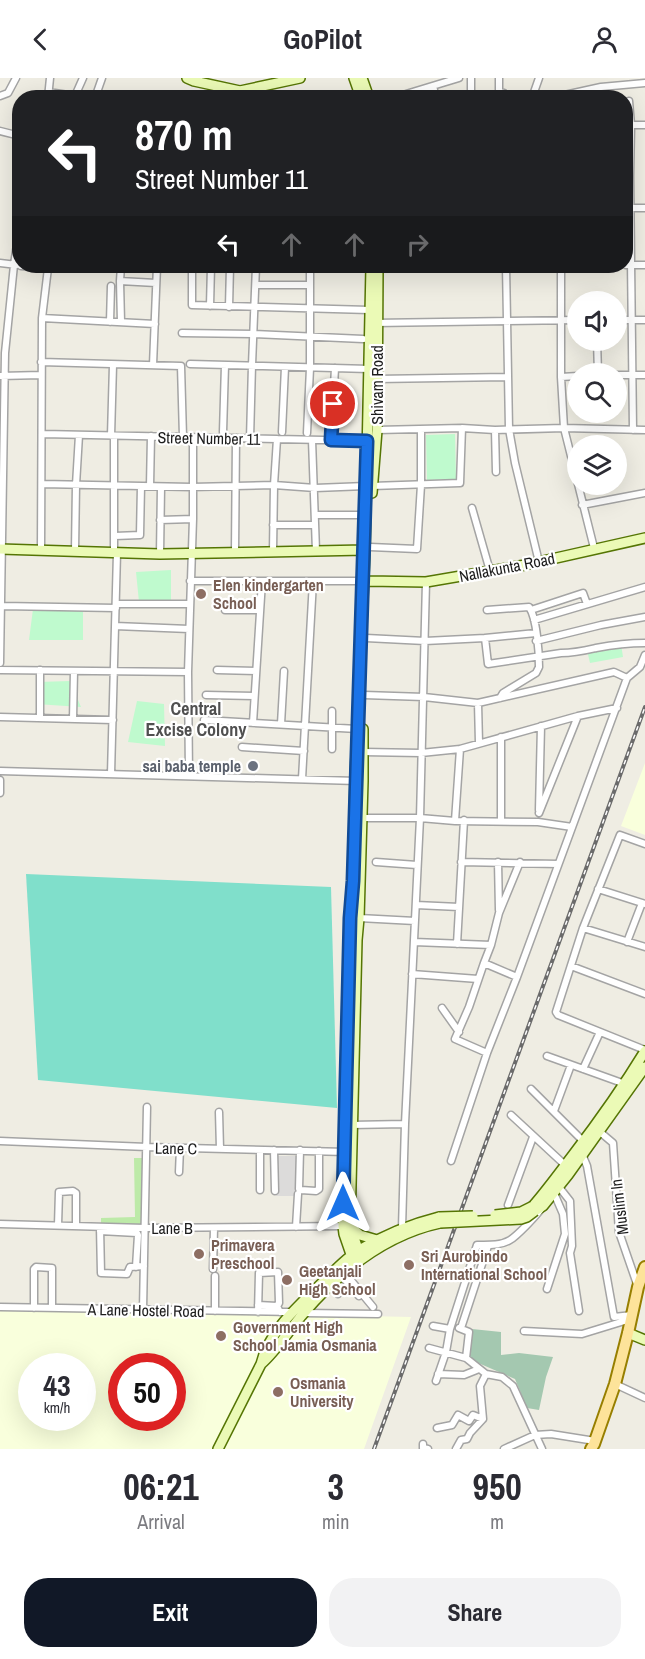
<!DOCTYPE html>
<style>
body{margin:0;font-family:"Archivo Narrow",sans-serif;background:#f2f2f3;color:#2b2b33;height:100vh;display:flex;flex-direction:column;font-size:22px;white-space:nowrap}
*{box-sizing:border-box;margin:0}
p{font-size:20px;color:#7c7c81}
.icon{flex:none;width:33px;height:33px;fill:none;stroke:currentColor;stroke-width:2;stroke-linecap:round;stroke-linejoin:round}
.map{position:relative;height:1371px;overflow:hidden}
.details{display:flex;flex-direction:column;background:#fff;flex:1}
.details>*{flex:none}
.banner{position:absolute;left:12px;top:12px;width:621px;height:183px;border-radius:24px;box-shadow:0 6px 24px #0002;background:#202124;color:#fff;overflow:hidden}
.controls{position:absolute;left:567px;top:213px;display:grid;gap:12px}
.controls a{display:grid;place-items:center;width:60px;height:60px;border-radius:50%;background:#fff;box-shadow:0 6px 24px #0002;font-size:30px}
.speed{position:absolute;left:18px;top:1275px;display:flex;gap:12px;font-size:30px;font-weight:700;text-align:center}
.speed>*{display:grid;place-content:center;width:78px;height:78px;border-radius:50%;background:#fff;box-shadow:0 6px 24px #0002;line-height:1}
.speed small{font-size:15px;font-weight:400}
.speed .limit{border:9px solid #d22;background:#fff;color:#111}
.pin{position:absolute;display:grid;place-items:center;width:51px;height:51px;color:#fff;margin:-26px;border:3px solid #fff;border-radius:50%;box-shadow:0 2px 6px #0007}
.me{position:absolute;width:66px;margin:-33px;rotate:0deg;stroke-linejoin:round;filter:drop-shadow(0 0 4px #0008)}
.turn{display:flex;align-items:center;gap:21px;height:126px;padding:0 24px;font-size:27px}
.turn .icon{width:78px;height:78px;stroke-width:2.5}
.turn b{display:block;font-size:42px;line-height:51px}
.lanes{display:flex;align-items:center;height:57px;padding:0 24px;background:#0003;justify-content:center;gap:30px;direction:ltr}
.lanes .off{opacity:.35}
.eta{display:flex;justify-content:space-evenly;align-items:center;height:102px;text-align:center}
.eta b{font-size:36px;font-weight:700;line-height:42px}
.cta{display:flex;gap:12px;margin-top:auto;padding:12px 24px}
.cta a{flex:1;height:69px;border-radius:24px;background:#111827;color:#fff;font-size:24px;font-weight:700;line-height:69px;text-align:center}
.cta a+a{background:#f2f2f3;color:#2b2b33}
header{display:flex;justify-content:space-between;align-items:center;height:78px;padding:0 24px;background:#fff;font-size:27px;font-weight:700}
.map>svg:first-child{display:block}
.residential{fill:#dcdbda}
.education{fill:#f9ffdc;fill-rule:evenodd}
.grass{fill:#bdeaa8}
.cemetery{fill:#a4c8b0}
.park{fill:#bfface}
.pitch{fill:#80dfcb}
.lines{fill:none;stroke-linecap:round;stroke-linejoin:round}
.street-casing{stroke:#a4a4a4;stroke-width:9}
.secondary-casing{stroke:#557504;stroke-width:12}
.primary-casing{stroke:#977f00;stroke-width:14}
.street{stroke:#fff;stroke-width:6}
.secondary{stroke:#ebfab6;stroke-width:9}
.primary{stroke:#fde39a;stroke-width:10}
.rail-casing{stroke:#6b6b6b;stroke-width:4}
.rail{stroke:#fff;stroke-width:1.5;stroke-dasharray:4.5;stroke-linecap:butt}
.secondary-bridge-casing{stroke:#557504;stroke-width:12;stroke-linecap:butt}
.secondary-bridge{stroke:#ebfab6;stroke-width:9}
.route-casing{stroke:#114b97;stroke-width:15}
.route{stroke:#1a73e8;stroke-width:10}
.education-dot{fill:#8d6e63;stroke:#fff;stroke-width:2}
.worship-dot{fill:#6b7280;stroke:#fff;stroke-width:2}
.labels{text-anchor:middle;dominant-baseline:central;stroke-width:4.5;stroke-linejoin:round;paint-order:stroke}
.street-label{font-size:16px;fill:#1d1d1d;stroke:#fff}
.education-label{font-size:16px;font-weight:bold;fill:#785e54;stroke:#fff;text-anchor:start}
.worship-label{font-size:16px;font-weight:bold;fill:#5b616d;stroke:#fff;text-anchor:end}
.neighbourhood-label{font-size:18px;font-weight:bold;fill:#505050;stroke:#fff}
</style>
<header><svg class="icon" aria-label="back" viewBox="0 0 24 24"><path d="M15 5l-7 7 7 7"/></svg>GoPilot<svg class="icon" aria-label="person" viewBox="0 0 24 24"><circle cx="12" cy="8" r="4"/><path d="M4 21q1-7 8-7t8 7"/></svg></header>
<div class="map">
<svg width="645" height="1371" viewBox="0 0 645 1371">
<rect width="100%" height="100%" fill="#efede3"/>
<path class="residential" d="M275,1078H298L297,1118H276Z"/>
<path class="education" d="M645,685V757L621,748Z
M0,1230L411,1239L364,1371H0ZM32,1288H82V1340H32ZM122,1288H172V1340H122Z"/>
<path class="grass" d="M134,1080H143V1147L101,1146V1140L135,1139Z"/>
<path class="cemetery" d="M472,1251L501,1254V1277L519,1275L553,1279L546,1299L539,1332L527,1330L515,1301L469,1281Z"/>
<path class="park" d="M455,356L456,401L427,402L426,357Z
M171,492V524H139L136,494Z
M33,531L83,532V562H29Z
M621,566L623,579L590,585L587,572Z
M70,603L81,629L36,626L38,604Z
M137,623L164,626L165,668L128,664Z"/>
<path class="pitch" d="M26,796L331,809L337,1030L38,1002Z"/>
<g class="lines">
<defs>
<path id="street" d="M471,0V20
M499,0V14L504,15
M433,8L436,20
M241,13L262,20
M48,14L75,18L83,0
M0,18L8,15L16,0
M48,20L50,0
M95,20L102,0
M405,20L406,16L459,0
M532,20L539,0
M551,20L601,9L645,5
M629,23L631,47L630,98L633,352
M626,47H645
M0,53L20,58
M630,130H645
M0,185L17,187
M626,187H645
M21,188L48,190L42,240L41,472
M192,188V227L369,232
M378,188H446
M506,188L509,351L515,385L539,484
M561,188V299L564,350L594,470
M120,203L121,188
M256,207H310
M210,228L211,188
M229,229L230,188
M42,240L155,246
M616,242H645
M110,244L111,208
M121,244L120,203L156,205
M374,245L578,242
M182,255L253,256L363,261
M597,262L598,296
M41,284L181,288L183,359
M190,286L369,291
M153,287L157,188
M616,297H645
M0,298L41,297
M561,299L578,298
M376,301L507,299
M377,352L462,350L495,352L564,350L645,352
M495,352L496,394
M223,354L225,287
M282,354L285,289
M307,355L310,290V188
M43,356L369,363
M111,358L113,287
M114,358V475
M250,361L252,287L256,188
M312,362L316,473
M331,362L335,290
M42,406L192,409L274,407L315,410L366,408
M150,408L151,358
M372,408L460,405L462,350
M582,427L645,415
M472,430L490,493
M315,437H365
M160,442L193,441
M273,447H315
M115,458L140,457L141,408
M370,469L417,471L421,407V352
M75,473L76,407L79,357
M273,473L274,407L277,361
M235,474L236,360
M160,476L161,409
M190,503H363
M116,526H190
M2,528L116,530
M225,532H260
M487,532L529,529C537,540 539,575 539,589L536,595L503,615L500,620
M531,532L583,515L587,526
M534,542L645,509
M115,548L189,551
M366,560L425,563L485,560L536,555
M485,560L488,586L561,575C575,575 583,573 596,570C612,567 628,565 645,565
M536,563L601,547L645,539
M0,585L5,275L14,187L20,146
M0,592L188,594
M217,592L256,593
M206,617L254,618
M364,617L424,619L478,625L614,594L627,600
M478,625L479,665
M0,639L113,642
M40,640V592
M73,641L74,593
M204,642L357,651
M253,645L262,503
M281,646L284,593
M242,669L304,673
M332,671V633
M363,674L421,675L460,671L578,638L617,630
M0,693L357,703
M111,696L117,475
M189,698L188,594L193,441V359
M302,701L313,503
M0,702V715
M539,732L541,648
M539,735L578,638
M362,740H420L455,743L538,744L572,749
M455,743L460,671
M501,743V659
M645,766L620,757L583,850L556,934L558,937L645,972
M376,784L417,787
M461,784L558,786
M498,784L499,832
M598,811L645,826
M416,827L459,829
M359,840L415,843
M583,850L645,869
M414,864L491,867
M627,864L642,825
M457,866L464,742
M484,885L517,899
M571,888L645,916
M412,896L478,901
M442,930L459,954
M487,975L455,961L469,929L484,885L491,867L499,835L520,784
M547,978L625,1006
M583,991L600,954
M531,1011L583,1063
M554,1033L571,987
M219,1034L220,1071
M511,1037L565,1087
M351,1047L405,1046
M600,1054L613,1065L619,1154L638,1209
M0,1063L147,1069L347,1074
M274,1072L275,1113
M300,1072L299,1111L301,1112L316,1113L319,1111V1073
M582,1076L587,1088L614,1239L632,1237
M451,1083L487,975L517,899L627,600L640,589L645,577
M179,1094L180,1070
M559,1109L570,1123L572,1168L570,1175L579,1233
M260,1112V1072
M508,1127L533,1059
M0,1146L145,1150L343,1148
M58,1147L59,1114L73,1113L76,1115V1148
M100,1149L101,1195L127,1196L130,1189L144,1188
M296,1149L298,1116
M402,1150L405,1046L420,740L426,504
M100,1153L137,1155L138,1157L136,1189
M213,1191L214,1150
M344,1194L373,1229
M341,1197L359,1218
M547,1211L565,1156L563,1136L554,1115
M338,1216L350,1207
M258,1227L277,1228
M0,1229L294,1234
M34,1230V1191L36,1189L52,1190V1230
M143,1232L147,1029
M215,1233V1198
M258,1234L259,1195L278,1194L279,1225L277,1228L280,1234
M304,1235L378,1236
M433,1248L450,1251
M459,1250L469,1254L466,1280
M461,1250L488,1168
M524,1253L582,1256L631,1241
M429,1270L466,1280L486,1296L502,1299L513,1308L542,1371
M438,1296L464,1297L479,1291
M436,1303L446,1274L450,1251L477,1167C487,1167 500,1168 510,1162C517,1158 536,1138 541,1131
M615,1306L645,1320
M437,1350L452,1347L458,1337L469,1343L473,1337L483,1341
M423,1366V1370L428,1371
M456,1371L461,1362L467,1361L470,1355L483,1341L480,1308L486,1296
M504,1371L535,1357L551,1356L595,1363"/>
<path id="secondary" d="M187,0L194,3L240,13L300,0
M354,0L361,20
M362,0L369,20
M372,415L377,352L378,188
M0,471L160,476L365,472
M368,503L426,504L525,487L645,460
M533,1128C547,1112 560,1094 573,1077C599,1043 623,1009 645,973
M535,1133L543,1128L568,1097L645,989
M350,1148L360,1157L377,1162
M361,1180L350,1148L357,862L359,840L363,703V651
M354,1185L344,1156L343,1148L344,1073L350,840L353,803L355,703L365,472L371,188
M628,1255L645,1262
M261,1286C269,1252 301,1226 324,1203C335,1192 346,1180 359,1172C384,1157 411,1146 439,1139
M218,1371L261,1286C277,1272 289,1252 303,1236C340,1193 384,1157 440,1145"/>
<path id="primary" d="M591,1371L594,1366L615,1306L628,1255L638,1209L645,1189"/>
</defs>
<use href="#street" class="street-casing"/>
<use href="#secondary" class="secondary-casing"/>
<use href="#primary" class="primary-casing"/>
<use href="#street" class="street"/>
<use href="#secondary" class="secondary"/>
<use href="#primary" class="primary"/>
<defs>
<path id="rail" d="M374,1371L645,629"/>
</defs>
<use href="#rail" class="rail-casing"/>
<use href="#rail" class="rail"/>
<defs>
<path id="secondary-bridge" d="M495,1137L521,1134L533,1128
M439,1139L473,1138
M440,1145L521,1141L527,1139L535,1133"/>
</defs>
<use href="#secondary-bridge" class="secondary-bridge-casing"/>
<use href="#secondary-bridge" class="secondary-bridge"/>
</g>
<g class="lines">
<defs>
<path id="route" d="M333,326L331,362L367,363L353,803L350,840L343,1125"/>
</defs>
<use href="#route" class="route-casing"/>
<use href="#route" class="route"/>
</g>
<g class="education-dot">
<circle cx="201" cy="516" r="6"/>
<circle cx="199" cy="1176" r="6"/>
<circle cx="409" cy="1187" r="6"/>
<circle cx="287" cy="1202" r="6"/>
<circle cx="221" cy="1258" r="6"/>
<circle cx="278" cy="1314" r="6"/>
</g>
<circle class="worship-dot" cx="253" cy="688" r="6"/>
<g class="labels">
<g class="street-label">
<text transform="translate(377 307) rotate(-90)">Shivam Road</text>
<text transform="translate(209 360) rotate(1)">Street Number 11</text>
<text transform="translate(507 489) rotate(-11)">Nallakunta Road</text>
<text transform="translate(176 1070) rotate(1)">Lane C</text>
<text transform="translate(619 1129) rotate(-97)">Muslim ln</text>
<text x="172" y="1150">Lane B</text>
<text transform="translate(146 1232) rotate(1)">A Lane Hostel Road</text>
</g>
<g class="education-label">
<text x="213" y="507">Elen kindergarten<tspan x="213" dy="18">School</tspan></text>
<text x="211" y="1167">Primavera<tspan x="211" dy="18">Preschool</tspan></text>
<text x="421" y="1178">Sri Aurobindo<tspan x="421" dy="18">International School</tspan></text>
<text x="299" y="1193">Geetanjali<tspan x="299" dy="18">High School</tspan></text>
<text x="233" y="1249">Government High<tspan x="233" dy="18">School Jamia Osmania</tspan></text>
<text x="290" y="1305">Osmania<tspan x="290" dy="18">University</tspan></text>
</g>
<g class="worship-label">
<text x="241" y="688">sai baba temple</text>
</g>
<g class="neighbourhood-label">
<text x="196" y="630">Central<tspan x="196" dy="21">Excise Colony</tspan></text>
</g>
</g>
</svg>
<div class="controls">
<a><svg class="icon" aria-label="sound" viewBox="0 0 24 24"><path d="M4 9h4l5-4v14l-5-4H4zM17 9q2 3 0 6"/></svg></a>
<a><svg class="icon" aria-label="search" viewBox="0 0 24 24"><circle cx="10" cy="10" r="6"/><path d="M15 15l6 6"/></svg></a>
<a><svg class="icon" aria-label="layers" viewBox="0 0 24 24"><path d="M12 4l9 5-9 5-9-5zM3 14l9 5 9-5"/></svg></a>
</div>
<div class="speed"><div>43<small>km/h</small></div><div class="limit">50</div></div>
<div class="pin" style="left:333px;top:326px;background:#d93025"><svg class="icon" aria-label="arrive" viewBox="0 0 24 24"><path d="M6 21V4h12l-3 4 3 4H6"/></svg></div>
<svg class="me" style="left:343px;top:1125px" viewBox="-20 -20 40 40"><path d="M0-17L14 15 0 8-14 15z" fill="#1a73e8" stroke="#fff" stroke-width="4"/></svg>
<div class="banner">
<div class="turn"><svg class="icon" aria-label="left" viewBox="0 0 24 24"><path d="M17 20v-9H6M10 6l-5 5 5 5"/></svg><div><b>870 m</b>Street Number 11</div></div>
<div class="lanes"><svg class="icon" aria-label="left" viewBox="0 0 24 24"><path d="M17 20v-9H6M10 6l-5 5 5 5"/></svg><svg class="icon off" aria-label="ahead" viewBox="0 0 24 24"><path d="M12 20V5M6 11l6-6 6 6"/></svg><svg class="icon off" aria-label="ahead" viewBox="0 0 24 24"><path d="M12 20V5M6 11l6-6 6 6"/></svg><svg class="icon off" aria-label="right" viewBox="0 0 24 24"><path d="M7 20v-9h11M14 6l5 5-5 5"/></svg></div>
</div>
</div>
<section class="details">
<div class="eta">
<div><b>06:21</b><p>Arrival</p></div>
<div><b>3</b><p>min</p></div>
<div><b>950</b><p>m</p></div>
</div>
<div class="cta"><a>Exit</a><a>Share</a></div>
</section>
